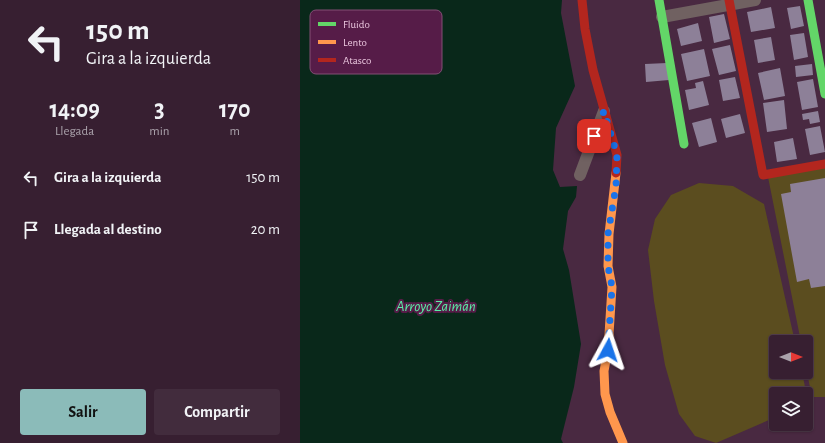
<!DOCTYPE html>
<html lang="es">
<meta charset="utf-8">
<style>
body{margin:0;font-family:"Alegreya Sans",sans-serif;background:#422c3d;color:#f1f3f6;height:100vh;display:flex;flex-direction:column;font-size:15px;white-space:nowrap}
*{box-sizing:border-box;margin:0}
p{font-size:13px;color:#aaa2ab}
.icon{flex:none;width:22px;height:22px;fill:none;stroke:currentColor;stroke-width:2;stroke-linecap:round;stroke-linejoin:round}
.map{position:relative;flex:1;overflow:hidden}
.drawer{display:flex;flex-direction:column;background:#371f31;width:300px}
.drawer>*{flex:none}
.top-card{background:#371f31;color:#f1f3f6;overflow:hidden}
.needle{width:26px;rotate:90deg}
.fabs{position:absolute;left:469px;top:335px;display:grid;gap:8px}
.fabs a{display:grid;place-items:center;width:44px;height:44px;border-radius:4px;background:#371f31;box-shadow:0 1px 3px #0004,0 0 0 1px #513d4d;font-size:20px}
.pin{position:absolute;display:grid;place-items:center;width:34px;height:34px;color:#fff;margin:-17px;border-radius:8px;box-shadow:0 2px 6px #0006}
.me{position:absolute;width:44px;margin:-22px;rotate:5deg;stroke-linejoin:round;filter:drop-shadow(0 0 3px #0008)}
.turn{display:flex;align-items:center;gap:14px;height:84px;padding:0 20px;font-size:18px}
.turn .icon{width:52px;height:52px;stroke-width:2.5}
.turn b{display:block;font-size:28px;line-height:34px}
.eta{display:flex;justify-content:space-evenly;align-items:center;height:68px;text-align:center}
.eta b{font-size:24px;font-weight:600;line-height:28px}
.cta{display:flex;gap:8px;margin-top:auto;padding:8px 20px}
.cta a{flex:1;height:46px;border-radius:4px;background:#8bbbb9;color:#111;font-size:16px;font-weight:600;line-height:46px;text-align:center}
.cta a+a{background:#422c3d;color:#f1f3f6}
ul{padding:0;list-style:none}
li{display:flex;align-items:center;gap:12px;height:52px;padding:0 20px}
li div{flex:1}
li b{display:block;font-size:15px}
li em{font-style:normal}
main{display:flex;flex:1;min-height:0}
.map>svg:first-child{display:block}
.green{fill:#5b4d1f}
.water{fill:#09281a}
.building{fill:#8d8098}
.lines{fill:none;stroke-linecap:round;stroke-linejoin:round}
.street{stroke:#706161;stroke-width:12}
.fast{stroke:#63d668;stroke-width:9}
.slow{stroke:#ff974d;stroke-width:9}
.jam{stroke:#b3261e;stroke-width:9}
.route{stroke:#1a73e8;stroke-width:7;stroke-dasharray:0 12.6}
.labels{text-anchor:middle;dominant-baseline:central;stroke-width:4;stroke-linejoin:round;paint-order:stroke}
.water-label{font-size:15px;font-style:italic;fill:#5aefa6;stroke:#561c48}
.key{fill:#561c48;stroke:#834f75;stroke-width:1}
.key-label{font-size:11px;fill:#ebc7df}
</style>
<main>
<section class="drawer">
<div class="top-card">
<div class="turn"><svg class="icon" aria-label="left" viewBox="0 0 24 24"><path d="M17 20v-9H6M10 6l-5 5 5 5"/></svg><div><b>150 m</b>Gira a la izquierda</div></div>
</div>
<div class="eta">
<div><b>14:09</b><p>Llegada</p></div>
<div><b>3</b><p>min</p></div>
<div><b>170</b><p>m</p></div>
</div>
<ul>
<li><svg class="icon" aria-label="left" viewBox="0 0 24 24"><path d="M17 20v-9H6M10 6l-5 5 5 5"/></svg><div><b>Gira a la izquierda</b></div><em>150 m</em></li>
<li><svg class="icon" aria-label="arrive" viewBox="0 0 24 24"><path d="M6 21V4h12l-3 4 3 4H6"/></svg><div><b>Llegada al destino</b></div><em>20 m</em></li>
</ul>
<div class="cta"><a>Salir</a><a>Compartir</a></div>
</section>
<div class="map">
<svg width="525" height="443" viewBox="0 0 525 443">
<rect width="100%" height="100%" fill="#492941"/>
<path class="green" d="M525,167V397H512L506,368V342H501L468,177Z
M399,183L433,186L464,204L495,342H476V372H502L508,402L506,403V394H476V417L416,443L395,436L379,414L365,365L354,301L348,250L355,219L371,195Z"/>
<path class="water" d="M0,0H262L261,13L275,86L256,128L253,170L260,187L277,186L276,197L268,211L263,249L269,270L281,344L274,387L261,439L263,443H0Z"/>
<path class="building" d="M500,6L504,26L491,29L487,8Z
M471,7L475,28L451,32L447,12Z
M424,14L430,39L414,43L409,17Z
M398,23L402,41L381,46L377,29Z
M504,33L508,57L494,60L490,35Z
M471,37L475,60L458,63L454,40Z
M430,45L436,71L419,75L412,49Z
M404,49L410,76L387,81L381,54Z
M367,63L369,80L346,82L345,64Z
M512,64L513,75L496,77L495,66Z
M480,68L485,96L464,100L458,73Z
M435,77L440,98L423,101L419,80Z
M513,79L518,107L502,110L497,82Z
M403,81L409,105L389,110L385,90L396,88L395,83Z
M484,100L487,129L467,132L463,103Z
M518,111L520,122L510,124L509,119L503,120L502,114Z
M440,114L445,133L426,138L421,119Z
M411,118L417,142L399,147L392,123Z
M520,126L525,152L510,155L505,129Z
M493,138L497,159L477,162L474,142Z
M525,178V286L511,288L509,279L497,282L481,194L491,192L490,184Z"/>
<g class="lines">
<path class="street" d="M362,17L455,0
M280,175L304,111"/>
<path class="fast" d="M359,0L384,144
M508,0L525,94"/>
<path class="slow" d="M316,173L309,234L308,266L312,287L308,350L304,371L305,394L310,412L323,443"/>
<path class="jam" d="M282,0L285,29L293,70L317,155L316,173
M429,0L463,175L525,164"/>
</g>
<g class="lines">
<path class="route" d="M294,136L304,111L317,155L316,186L308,234V266L312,287L308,350"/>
</g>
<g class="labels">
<g class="water-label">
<text x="136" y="306">Arroyo Zaimán</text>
</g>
</g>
<rect x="10" y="10" width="132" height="64" rx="6" class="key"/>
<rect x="18" y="22" width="18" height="4" fill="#63d668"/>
<rect x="18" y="40" width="18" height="4" fill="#ff974d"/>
<rect x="18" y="58" width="18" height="4" fill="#b3261e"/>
<g class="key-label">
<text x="43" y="28">Fluido</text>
<text x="43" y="46">Lento</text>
<text x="43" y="64">Atasco</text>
</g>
</svg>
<div class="fabs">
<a><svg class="needle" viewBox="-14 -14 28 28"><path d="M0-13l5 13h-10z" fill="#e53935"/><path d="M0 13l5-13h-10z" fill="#aaa2ab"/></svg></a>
<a><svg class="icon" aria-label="layers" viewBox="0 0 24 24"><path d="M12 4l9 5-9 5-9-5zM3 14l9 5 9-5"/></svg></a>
</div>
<div class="pin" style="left:294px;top:136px;background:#d93025"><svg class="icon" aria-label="arrive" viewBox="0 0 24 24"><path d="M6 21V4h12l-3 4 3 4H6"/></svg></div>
<svg class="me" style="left:308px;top:350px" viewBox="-20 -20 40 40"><path d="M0-17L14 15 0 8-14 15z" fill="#1a73e8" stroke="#fff" stroke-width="4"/></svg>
</div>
</main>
